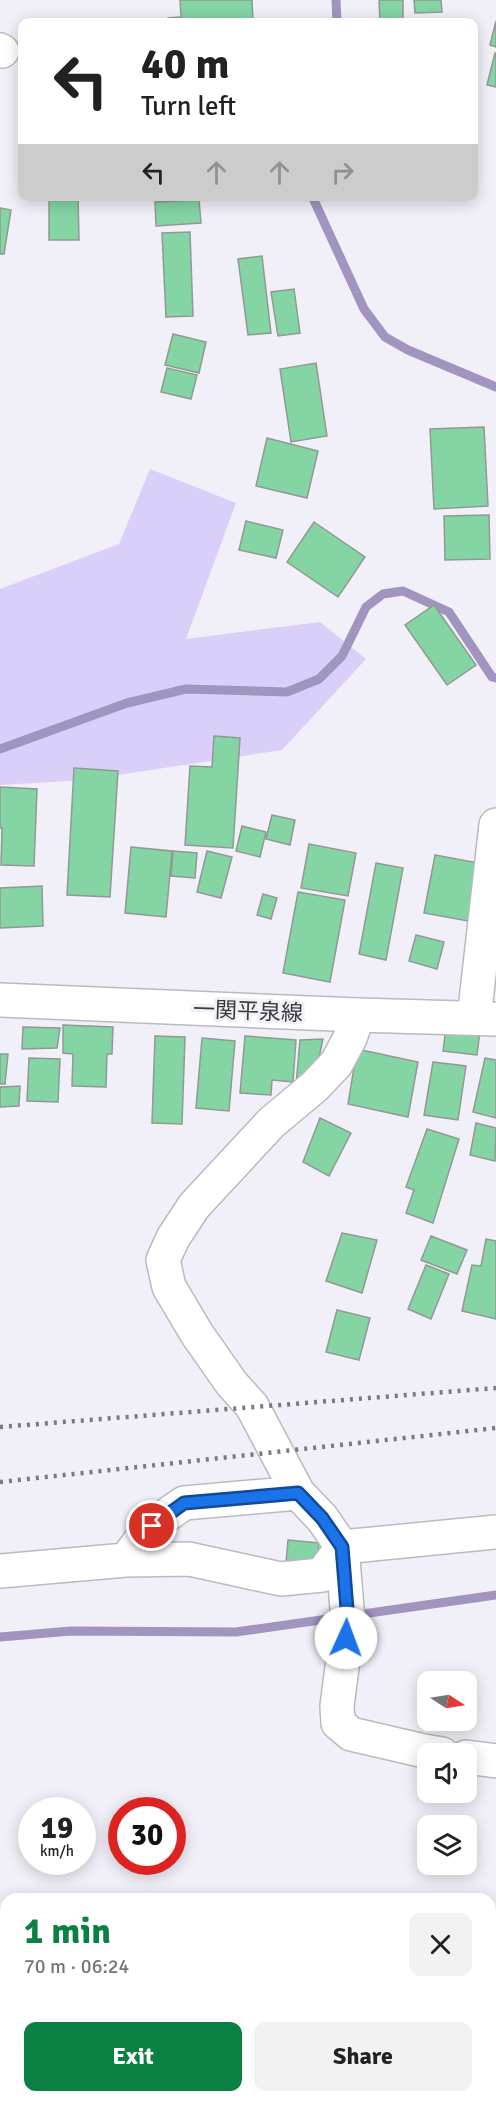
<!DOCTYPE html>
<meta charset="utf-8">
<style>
body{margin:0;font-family:Signika,"Noto Sans JP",sans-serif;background:#f2f2f2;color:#222;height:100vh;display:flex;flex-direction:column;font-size:22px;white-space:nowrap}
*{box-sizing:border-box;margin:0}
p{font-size:20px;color:#767676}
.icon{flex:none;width:33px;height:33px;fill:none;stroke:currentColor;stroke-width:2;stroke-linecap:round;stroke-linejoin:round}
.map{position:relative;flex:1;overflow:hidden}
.drawer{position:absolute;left:0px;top:1893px;width:496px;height:210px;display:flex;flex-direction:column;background:#fff;border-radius:18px 18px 0 0;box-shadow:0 3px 15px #0003}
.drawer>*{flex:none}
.hud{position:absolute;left:18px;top:18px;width:460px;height:183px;border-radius:12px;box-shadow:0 3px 15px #0003;background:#fff;color:#222;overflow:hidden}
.needle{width:39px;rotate:102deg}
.buttons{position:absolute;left:417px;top:1671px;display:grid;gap:12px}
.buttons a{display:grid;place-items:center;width:60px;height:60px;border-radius:12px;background:#fff;box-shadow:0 3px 15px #0003;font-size:30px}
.speed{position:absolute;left:18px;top:1797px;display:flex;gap:12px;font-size:30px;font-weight:700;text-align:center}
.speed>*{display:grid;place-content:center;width:78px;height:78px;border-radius:50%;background:#fff;box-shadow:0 3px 15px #0003;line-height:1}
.speed small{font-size:15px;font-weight:400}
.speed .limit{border:9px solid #d22;background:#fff;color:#111}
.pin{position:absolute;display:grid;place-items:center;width:51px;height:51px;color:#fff;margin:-26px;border:3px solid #fff;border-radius:50%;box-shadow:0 2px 6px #0007}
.me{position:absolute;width:66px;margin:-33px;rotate:2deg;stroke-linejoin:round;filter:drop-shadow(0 0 4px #0008)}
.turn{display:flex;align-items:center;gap:21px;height:126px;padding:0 24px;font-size:27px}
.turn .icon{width:78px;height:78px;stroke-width:2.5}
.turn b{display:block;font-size:42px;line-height:51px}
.lanes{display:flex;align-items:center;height:57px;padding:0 24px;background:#0003;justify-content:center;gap:30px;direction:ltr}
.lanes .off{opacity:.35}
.round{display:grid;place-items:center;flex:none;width:63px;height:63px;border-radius:12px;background:#f2f2f2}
.overview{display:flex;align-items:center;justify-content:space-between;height:102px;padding:0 24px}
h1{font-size:36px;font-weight:700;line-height:45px;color:#0b8043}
.action{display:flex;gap:12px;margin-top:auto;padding:12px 24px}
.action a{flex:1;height:69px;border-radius:12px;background:#0b8043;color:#fff;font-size:24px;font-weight:700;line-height:69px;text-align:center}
.action a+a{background:#f2f2f2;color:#222}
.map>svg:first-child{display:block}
.green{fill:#dacff8}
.water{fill:#cdbbf7;stroke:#a194bf;stroke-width:1.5}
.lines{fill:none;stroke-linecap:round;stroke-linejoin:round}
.stream{stroke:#a194bf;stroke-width:9}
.building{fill:#84d4a4;stroke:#919994;stroke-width:1.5}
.street-casing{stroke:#bbb9c1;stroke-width:36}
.secondary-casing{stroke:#bbb9c1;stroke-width:36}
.path{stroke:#a2a0a6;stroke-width:4;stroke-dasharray:1.5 4.5;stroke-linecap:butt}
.street{stroke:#fff;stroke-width:33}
.secondary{stroke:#fff;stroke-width:33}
.rail{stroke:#7a797e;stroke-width:4.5;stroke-dasharray:3 6;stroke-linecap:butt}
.route-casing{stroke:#114b97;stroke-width:15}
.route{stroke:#1a73e8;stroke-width:10}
.labels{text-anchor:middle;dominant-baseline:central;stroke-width:6;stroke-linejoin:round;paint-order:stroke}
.street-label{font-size:22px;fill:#3a393d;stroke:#f1eff7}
</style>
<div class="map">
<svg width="496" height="2103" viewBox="0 0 496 2103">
<rect width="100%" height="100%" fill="#f1eff7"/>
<path class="green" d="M150,469L236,503L186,639L320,622L366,659L282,750L85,780L0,785V589L119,544Z"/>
<path class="water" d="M490,1932H496V2103H0V1975H6V2097H490Z"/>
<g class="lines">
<path class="stream" d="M336,0L337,22
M312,196L364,309L385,337L408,350L496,387
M0,749L127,703L186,689L287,692L319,679L342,656L366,607L383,594L403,591L449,612L492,677L496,678
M0,1637L71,1631L236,1632L496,1595"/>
</g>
<path class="building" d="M180,0H252L253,22H168V18L181,17Z
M379,0H403V22H380Z
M414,0H441L442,12L415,13Z
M496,21V47L490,45Z
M495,53H496V87L487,85Z
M49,196H78L79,240H49Z
M199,200L201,223L156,226L155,202Z
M0,208L11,210L4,254H0Z
M190,232L193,316L166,317L162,233Z
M262,256L271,333L248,335L238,259Z
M294,289L300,333L278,336L271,292Z
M173,334L206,342L199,373L165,365Z
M316,363L327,436L291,442L280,369Z
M167,368L197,375L191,399L161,392Z
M484,427L488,506L434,509L430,429Z
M267,438L318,451L307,498L256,486Z
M489,515L490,559L445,560L444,516Z
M246,521L283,530L276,558L239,550Z
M314,522L365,557L338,597L287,562Z
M434,605L476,665L447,685L405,625Z
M214,736L240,738L233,848L185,845L190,766L212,767Z
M74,768L118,771L110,897L67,895Z
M0,787L37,789L34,866L1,865L2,828H0Z
M272,815L295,820L290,845L266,839Z
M242,826L266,832L260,857L236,851Z
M309,844L356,853L348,896L301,888Z
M131,847L172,851L166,917L125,913Z
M173,851L197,853L195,878L171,876Z
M207,851L232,857L221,898L197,892Z
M435,855L484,864L473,922L424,913Z
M376,863L403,868L386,960L359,954Z
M42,886L43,926L0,928V888Z
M298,892L345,900L330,982L283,973Z
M263,894L277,898L271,919L257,915Z
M416,935L444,942L437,969L409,961Z
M63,1025L113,1027L112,1054H107L106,1087L72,1086L73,1054L63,1053Z
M23,1027L60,1028L57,1048L22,1049Z
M446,1027L480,1031L477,1055L443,1051Z
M155,1036L185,1037L182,1124L152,1123Z
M245,1036L296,1040L293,1082L272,1080L271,1095L240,1093Z
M202,1038L235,1041L229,1111L196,1108Z
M323,1039L316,1071L296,1085L300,1040Z
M357,1049L418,1062L408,1117L348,1104Z
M0,1054H8L5,1084H0Z
M29,1058L60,1059L58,1102L27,1101Z
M485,1058L496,1060V1118L473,1112Z
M433,1062L466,1066L458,1120L424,1115Z
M20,1086L19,1106L0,1107V1087Z
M320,1118L351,1133L329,1176L303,1162Z
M476,1123L496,1128L495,1161L470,1155Z
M427,1129L459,1139L433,1223L406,1213L414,1190L406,1187Z
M342,1233L377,1240L362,1293L326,1281Z
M431,1236L467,1250L457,1274L421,1260Z
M486,1239L496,1241V1319L462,1311L472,1265L481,1266Z
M426,1265L449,1274L431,1319L408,1309Z
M337,1310L370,1318L359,1360L326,1352Z
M288,1540L319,1543L317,1566L286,1563Z"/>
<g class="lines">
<defs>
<path id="street" d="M0,50L2,51
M358,1015L350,1038L336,1064L314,1087L271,1123L194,1206L173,1238L163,1260L169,1287L197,1334L232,1384L252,1406L298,1493L322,1518L342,1547L348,1621L337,1706L338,1723L351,1734L424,1751L442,1754
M474,1018L496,825
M126,1560L151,1526L184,1503L298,1493
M0,1571L126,1560L189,1559L281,1579L322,1575L342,1547L496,1532
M466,1757L496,1761
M490,2034L496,2033
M490,2061H496
M0,2091L6,2090"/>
<path id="secondary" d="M0,1000L358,1015L496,1019"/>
</defs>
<use href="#street" class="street-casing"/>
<use href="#secondary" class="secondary-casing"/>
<path class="path" d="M490,1907H496
M0,1945H6"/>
<use href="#street" class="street"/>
<use href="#secondary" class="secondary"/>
<path class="rail" d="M0,1427L496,1388
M0,1482L496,1428"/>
</g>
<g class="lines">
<defs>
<path id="route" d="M152,1526L184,1503L298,1493L322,1518L342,1547L348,1621L346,1638"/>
</defs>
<use href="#route" class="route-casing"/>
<use href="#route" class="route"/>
</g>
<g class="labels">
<g class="street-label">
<text transform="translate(248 1011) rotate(2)">一関平泉線</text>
</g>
</g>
</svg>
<div class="buttons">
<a><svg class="needle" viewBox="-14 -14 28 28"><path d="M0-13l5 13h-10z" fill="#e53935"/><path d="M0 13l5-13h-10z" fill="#767676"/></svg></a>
<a><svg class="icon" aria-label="sound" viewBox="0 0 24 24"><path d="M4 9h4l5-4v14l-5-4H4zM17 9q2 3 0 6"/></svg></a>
<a><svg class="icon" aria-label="layers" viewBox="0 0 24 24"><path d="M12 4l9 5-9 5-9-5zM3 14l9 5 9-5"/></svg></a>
</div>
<div class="speed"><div>19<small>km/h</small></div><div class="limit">30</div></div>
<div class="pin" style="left:152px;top:1526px;background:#d93025"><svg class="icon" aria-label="arrive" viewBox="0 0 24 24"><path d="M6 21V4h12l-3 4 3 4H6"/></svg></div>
<svg class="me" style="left:346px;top:1638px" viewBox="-20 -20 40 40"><circle r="19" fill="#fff"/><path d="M0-13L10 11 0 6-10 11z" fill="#1a73e8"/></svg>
<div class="hud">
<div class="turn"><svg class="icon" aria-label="left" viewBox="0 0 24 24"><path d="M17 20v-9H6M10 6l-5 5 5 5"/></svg><div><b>40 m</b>Turn left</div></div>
<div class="lanes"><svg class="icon" aria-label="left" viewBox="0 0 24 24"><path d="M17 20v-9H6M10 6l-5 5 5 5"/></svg><svg class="icon off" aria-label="ahead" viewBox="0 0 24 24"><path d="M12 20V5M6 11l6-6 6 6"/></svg><svg class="icon off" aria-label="ahead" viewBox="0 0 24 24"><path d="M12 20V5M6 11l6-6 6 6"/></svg><svg class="icon off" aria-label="right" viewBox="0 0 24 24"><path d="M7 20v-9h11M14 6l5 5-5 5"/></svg></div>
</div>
<section class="drawer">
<div class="overview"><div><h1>1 min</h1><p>70 m · 06:24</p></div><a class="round"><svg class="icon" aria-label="close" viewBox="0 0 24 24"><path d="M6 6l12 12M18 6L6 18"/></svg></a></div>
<div class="action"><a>Exit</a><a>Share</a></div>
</section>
</div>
